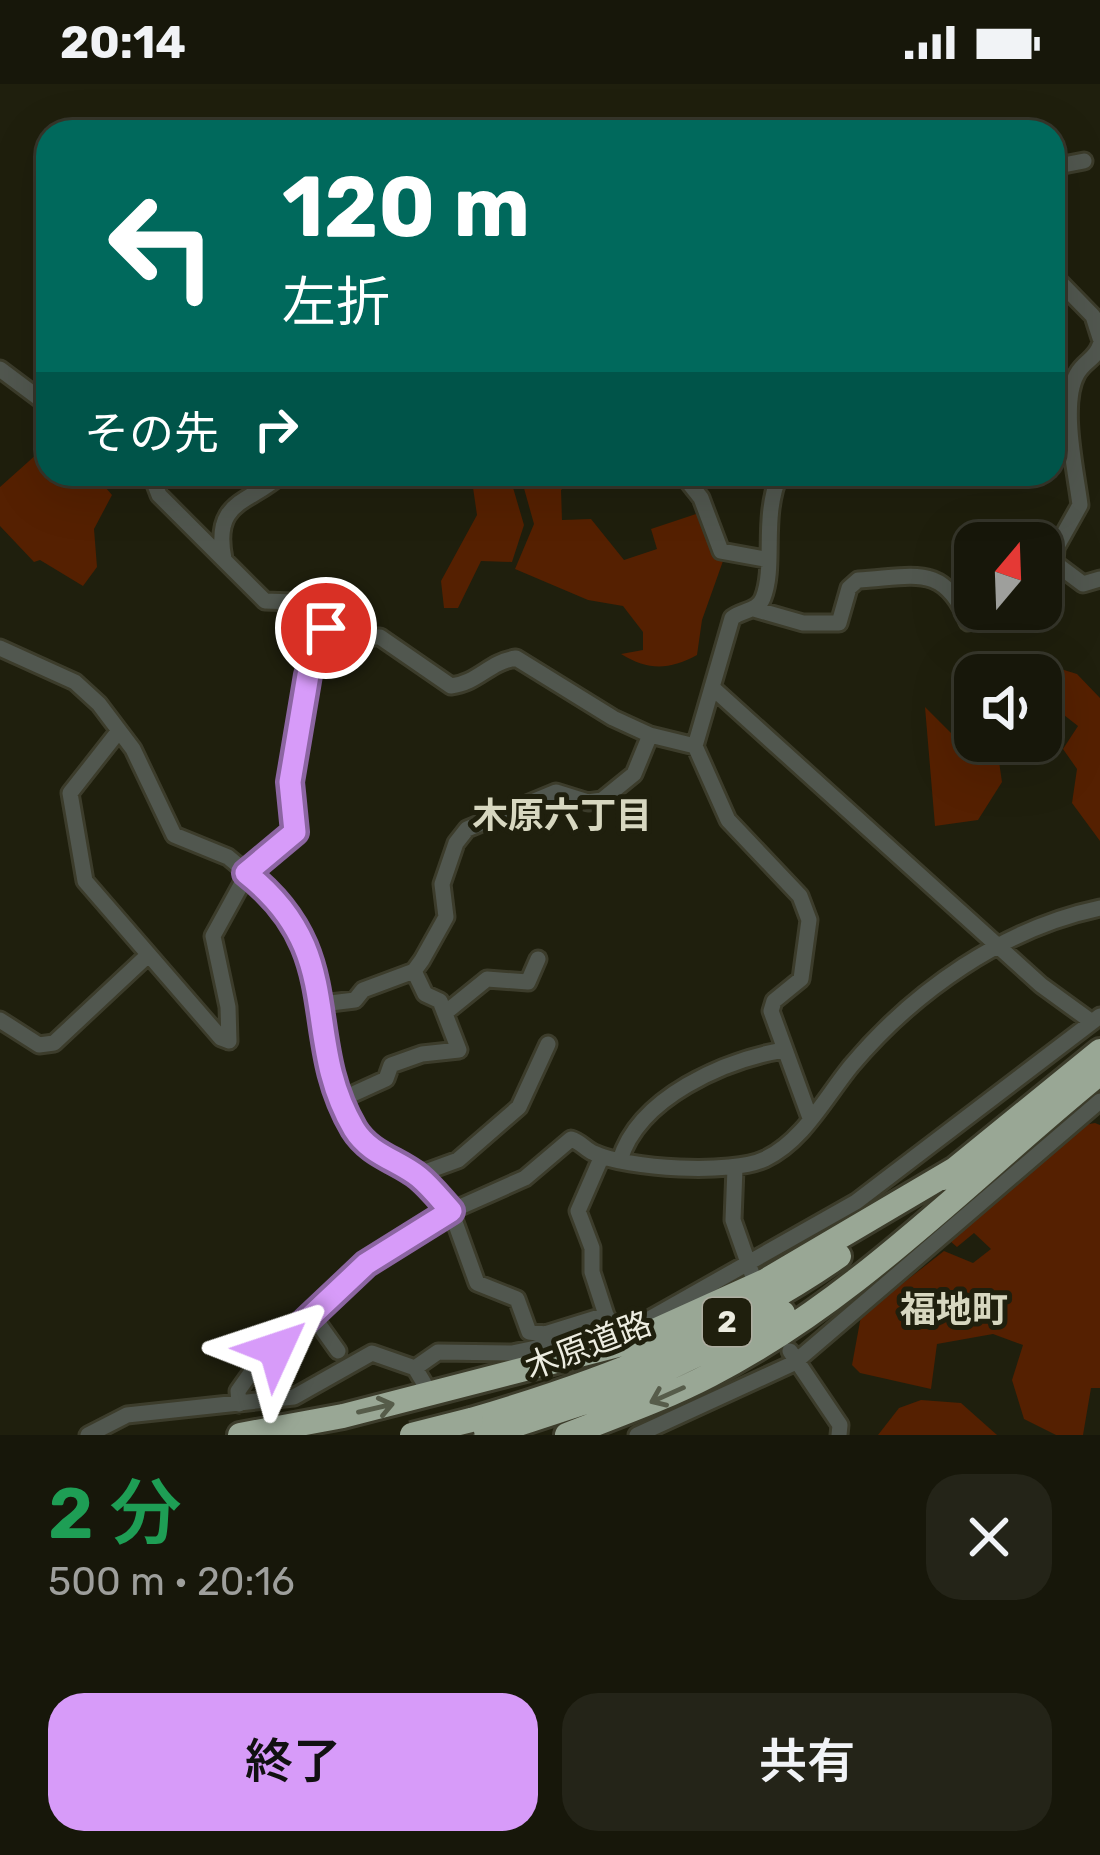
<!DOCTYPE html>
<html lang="ja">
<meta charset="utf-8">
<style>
body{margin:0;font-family:Rubik,"Noto Sans JP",sans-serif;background:#242418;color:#f1f3f6;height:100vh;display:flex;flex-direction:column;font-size:45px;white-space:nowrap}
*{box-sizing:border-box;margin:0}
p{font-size:39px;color:#9e9f9c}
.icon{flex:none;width:66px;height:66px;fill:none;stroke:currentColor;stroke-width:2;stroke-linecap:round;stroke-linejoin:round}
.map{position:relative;height:1351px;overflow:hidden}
.sheet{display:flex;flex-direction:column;background:#17170a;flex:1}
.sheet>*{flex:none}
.hud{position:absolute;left:36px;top:36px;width:1029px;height:366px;border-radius:36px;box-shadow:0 12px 48px #0002,0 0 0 3px #36362b;background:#00695c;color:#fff;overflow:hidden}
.needle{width:78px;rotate:19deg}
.tools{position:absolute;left:954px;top:438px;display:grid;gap:24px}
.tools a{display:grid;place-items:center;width:108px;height:108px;border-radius:24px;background:#17170a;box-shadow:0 12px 48px #0002,0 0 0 3px #36362b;font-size:60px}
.pin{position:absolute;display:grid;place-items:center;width:102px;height:102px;color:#fff;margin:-51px;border:6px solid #fff;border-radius:50%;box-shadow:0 3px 12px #0007}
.me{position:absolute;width:132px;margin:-66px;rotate:48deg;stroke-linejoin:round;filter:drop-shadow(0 0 9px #0008)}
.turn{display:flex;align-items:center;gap:42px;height:252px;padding:0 48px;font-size:54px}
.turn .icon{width:156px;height:156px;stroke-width:2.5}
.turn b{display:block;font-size:84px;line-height:102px}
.then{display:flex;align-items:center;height:114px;padding:0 48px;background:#0003;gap:24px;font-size:45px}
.round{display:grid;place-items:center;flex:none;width:126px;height:126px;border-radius:36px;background:#242418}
.headline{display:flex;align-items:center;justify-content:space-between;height:204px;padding:0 48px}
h1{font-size:72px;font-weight:600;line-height:90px;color:#1e9e55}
.cta{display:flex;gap:24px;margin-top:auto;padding:24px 48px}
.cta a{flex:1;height:138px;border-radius:36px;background:#d79bf9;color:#111;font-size:48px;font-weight:600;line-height:138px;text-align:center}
.cta a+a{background:#242418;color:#f1f3f6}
.status{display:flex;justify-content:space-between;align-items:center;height:84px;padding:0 60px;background:#17170a;direction:ltr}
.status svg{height:33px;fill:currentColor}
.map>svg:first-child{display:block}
.green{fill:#552001}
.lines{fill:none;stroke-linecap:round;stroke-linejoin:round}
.minor-casing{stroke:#3c3c2b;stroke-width:21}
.highway-casing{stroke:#3c3c2b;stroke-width:30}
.minor{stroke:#51574f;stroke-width:15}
.highway{stroke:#99a795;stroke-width:24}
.highway-bridge-casing{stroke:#3c3c2b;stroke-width:30;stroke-linecap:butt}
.highway-bridge{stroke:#99a795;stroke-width:24}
.oneway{stroke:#565c4a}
.route-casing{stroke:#8c65a2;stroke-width:30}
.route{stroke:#d79bf9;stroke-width:21}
.labels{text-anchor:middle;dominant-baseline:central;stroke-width:10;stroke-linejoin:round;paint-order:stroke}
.shield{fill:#1f1f0d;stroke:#aeaea1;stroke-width:3}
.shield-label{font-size:30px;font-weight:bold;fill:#ecece0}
.street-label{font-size:33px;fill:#ecece0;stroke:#1f1f0d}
.neighbourhood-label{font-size:36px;font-weight:bold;fill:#d7d7c0;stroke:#1f1f0d}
</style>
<div class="status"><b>20:14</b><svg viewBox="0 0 49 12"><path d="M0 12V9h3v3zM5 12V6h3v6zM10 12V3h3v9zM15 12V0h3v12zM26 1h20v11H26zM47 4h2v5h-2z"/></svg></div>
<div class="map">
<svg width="1100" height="1351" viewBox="0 0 1100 1351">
<rect width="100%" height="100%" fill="#1f1f0d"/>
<path class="green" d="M38,369L48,371V390H94L112,411L94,445L97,483L83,502L40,476L34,478L0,442V403Z
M471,390H509L524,441L512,478L481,477L458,524H444L441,497L477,431Z
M520,390H583L561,406L562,436L591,435L624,476L657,465L651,445L702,428L723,477L702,536L697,571C669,586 649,587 621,570L643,566V548L623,522L588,516L515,485L534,440Z
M1025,574L1077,590L1100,614V757L1072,719L1077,685L1063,665L1078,642L1041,613V591H1001L998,583Z
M925,623L954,652L996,657L1002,698L978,736L935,742Z
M1095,1039L1100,1041V1304H1091L1083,1351H1056L1024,1335L1012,1296L1023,1261L993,1250L937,1260L931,1305L860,1289L852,1281L861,1232L944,1167L973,1179L991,1165L974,1149L957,1163L950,1157L1078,1042Z
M921,1316L961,1319L997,1351H878L899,1324Z"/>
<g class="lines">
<defs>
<path id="minor" d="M1053,83L1084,77
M1053,191L1093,232L1100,254
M1100,261C1096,275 1084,277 1077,290C1060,320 1076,388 1080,421L1056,464L1055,479L1083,500L1100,495
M0,285L48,321
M151,390L159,411L265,517L294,518L325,544L352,553H380L451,602C478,599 489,578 516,574L613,634L650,651L695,662
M682,390L701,414L721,467L765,475
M780,390C761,434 776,481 763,514C758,527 742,526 732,534L695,662L728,736L800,812L809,836L801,895L774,917L771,927L810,1034
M224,475C212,415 250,420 282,390
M754,525L803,539H839L849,504L858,496C913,493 944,478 968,538
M0,564L75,598L99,620L133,665L174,751L228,773L268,806L295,846L315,880L326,968L355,1047L389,1080L417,1091L451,1127L477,1199L517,1215L529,1248L545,1250L606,1231L616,1249
M715,606L1041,901L1092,938
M118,648L70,709L85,797L221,954L229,957
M322,920L355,916L363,906L414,887L422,876L446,833L442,800L456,759L467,745L556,708L588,718L602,716L634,690L650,651
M445,929L487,895L528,898L538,875
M0,936L39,961L54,959L147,872
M229,957L228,923L213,852L253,779L295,748L290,699L309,591L325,544
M342,1015L386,995L391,981L422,970L459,966L440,917L425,910L414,887
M602,1072L578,1127L592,1164V1188L606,1231
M620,1076C639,1013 725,976 784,966
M735,1084L733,1136L752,1190
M417,1091L458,1076L519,1023L548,960
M313,1232L338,1267
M790,1267L840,1341L839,1351
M415,1284L438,1268L512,1269L635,1243L856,1118L1100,932
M239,1320L238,1307L255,1283L366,1181L451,1127L525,1094L571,1055C581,1058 585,1065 594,1069C627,1085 732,1091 765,1075C803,1057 825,1014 851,982C914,907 1004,844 1100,824
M88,1351L127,1331L294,1313L372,1269L415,1284L431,1311
M637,1351L794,1279L1100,1017"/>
<path id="highway" d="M944,1094L1100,967
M471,1336C601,1298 727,1250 839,1172
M240,1351L343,1332L630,1258L765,1197L955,1085
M485,1351L628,1304L783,1229
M567,1351C615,1332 664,1315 710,1291C857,1216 973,1092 1100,989"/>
</defs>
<use href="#minor" class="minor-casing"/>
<use href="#highway" class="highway-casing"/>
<use href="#minor" class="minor"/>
<use href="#highway" class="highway"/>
<defs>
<path id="highway-bridge" d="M412,1351L471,1336"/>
</defs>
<use href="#highway-bridge" class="highway-bridge-casing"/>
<use href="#highway-bridge" class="highway-bridge"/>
</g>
<defs><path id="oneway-shaft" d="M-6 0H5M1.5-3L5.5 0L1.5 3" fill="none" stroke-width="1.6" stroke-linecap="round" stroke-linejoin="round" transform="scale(3)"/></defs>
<g class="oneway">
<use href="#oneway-shaft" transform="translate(667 1311) rotate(156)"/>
<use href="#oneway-shaft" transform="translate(376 1324) rotate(-13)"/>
</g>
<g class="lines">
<defs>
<path id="route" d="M276,1265L366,1180L451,1127C441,1116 431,1103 419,1093C398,1076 370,1071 354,1045C299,951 349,870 246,789L295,748L290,698L308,591L326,544"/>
</defs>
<use href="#route" class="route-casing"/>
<use href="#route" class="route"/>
</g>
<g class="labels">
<rect class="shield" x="703" y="1214" width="48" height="48" rx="9"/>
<g class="shield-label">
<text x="727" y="1238">2</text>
</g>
<g class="street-label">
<text transform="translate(588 1261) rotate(-21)">木原道路</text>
</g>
<g class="neighbourhood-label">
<text x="562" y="731">木原六丁目</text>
<text x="954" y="1225">福地町</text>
</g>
</g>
</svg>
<div class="tools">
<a><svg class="needle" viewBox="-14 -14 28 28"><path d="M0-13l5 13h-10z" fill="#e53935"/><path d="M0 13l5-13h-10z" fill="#9e9f9c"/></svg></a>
<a><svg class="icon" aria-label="sound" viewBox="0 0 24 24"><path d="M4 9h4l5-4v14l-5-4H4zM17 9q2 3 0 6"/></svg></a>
</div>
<div class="pin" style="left:326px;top:544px;background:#d93025"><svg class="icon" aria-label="arrive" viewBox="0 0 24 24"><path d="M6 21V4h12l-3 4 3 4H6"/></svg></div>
<svg class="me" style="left:276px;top:1265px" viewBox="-20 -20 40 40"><path d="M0-17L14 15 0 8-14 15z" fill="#d79bf9" stroke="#fff" stroke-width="4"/></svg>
<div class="hud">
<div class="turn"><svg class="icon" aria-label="left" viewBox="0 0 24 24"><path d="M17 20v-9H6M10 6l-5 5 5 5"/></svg><div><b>120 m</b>左折</div></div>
<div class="then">その先<svg class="icon" aria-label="right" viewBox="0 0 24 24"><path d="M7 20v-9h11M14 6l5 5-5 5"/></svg></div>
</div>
</div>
<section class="sheet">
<div class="headline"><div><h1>2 分</h1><p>500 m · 20:16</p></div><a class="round"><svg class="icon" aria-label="close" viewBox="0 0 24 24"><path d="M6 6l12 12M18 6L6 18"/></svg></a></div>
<div class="cta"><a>終了</a><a>共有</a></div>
</section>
